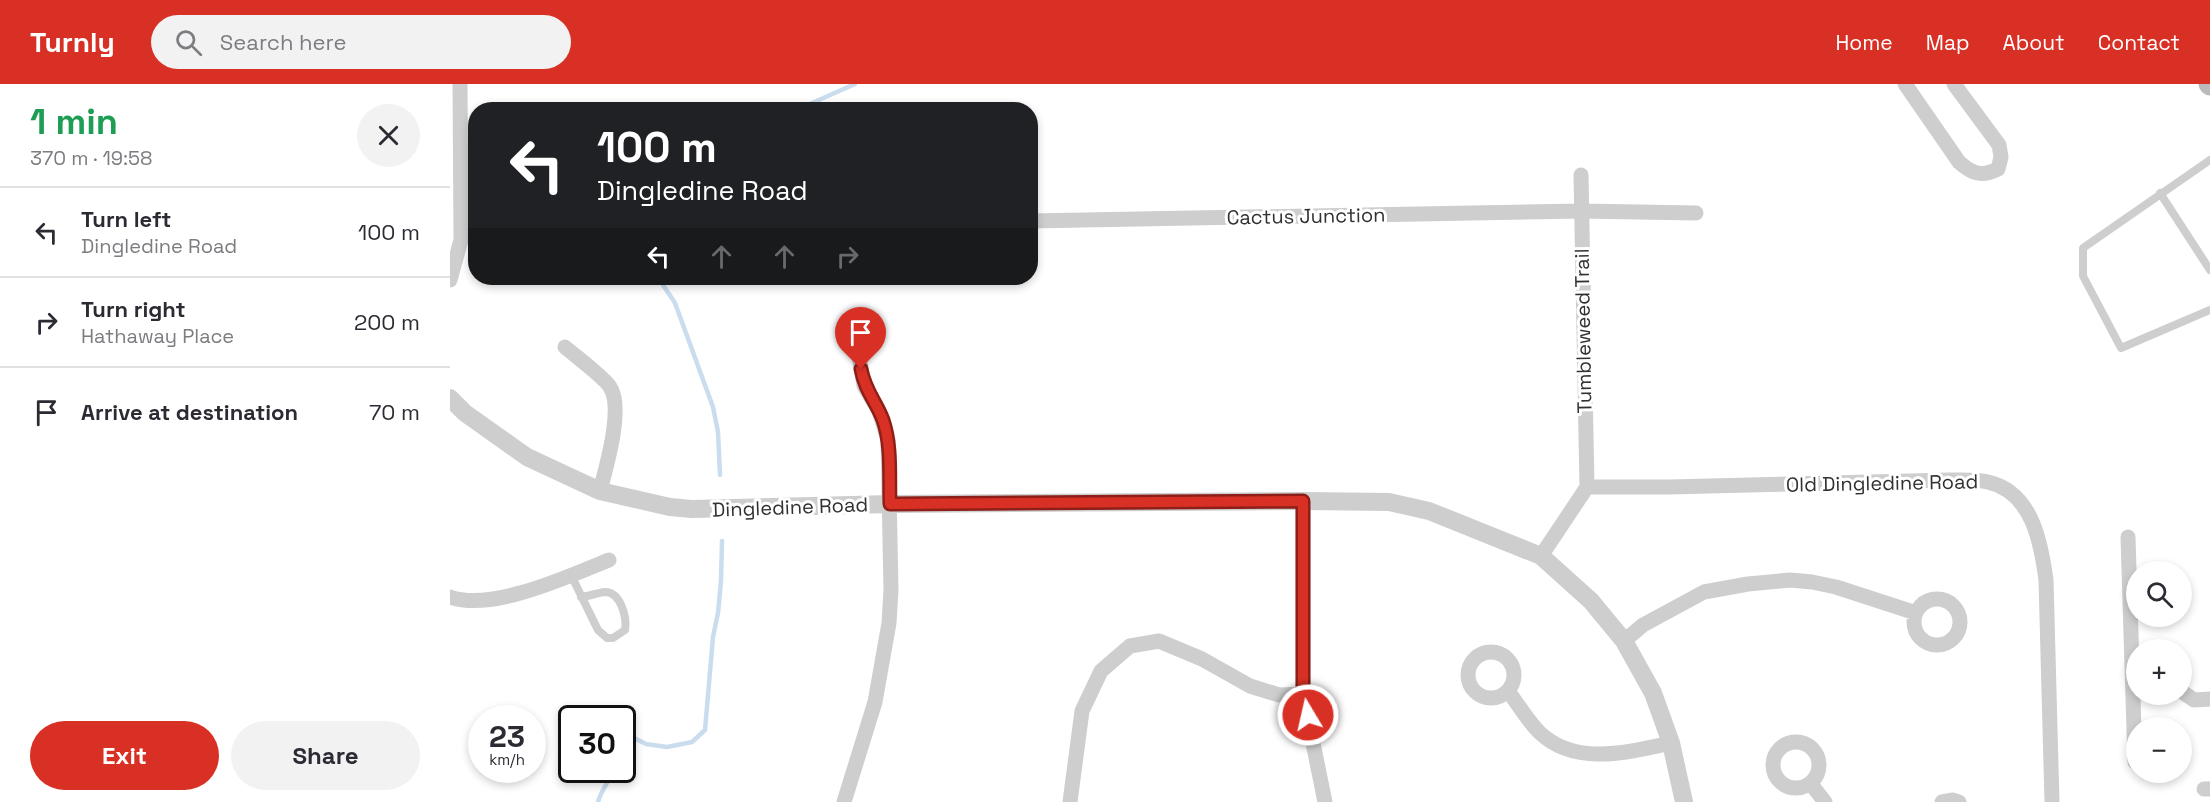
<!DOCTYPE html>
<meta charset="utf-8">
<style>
body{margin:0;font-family:"Space Grotesk",sans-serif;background:#f2f2f3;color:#2b2b33;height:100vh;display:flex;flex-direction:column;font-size:22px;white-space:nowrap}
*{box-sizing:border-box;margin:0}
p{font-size:20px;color:#7c7c81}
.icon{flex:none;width:33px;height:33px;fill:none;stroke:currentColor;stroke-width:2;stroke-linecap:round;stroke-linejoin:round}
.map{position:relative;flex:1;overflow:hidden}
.side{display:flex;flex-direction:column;background:#fff;width:450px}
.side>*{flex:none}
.top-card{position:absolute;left:18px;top:18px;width:570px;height:183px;border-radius:24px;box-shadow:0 3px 9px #0003;background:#202124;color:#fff;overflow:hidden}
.tools{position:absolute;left:1676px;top:477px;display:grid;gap:12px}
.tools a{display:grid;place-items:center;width:66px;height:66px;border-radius:50%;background:#fff;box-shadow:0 3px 9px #0003;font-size:30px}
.speed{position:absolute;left:18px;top:621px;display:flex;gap:12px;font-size:30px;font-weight:700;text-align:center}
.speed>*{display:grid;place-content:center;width:78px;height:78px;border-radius:50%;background:#fff;box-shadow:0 3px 9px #0003;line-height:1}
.speed small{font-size:15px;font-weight:400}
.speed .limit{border:3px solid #111;border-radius:9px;background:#fff;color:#111}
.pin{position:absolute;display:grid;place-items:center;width:51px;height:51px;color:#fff;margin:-62px -26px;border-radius:50% 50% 50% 0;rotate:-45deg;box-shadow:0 0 6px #0007}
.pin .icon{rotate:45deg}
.me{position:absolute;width:66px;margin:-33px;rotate:351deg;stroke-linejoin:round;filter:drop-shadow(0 0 4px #0008)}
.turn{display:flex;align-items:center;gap:21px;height:126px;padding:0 30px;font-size:27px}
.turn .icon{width:78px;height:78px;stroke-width:2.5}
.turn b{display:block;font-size:42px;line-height:51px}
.lanes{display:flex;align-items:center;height:57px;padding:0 30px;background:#0003;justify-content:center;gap:30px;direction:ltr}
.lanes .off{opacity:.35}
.round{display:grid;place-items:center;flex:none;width:63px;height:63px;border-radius:32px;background:#f2f2f3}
.overview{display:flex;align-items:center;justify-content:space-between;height:102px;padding:0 30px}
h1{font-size:36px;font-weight:700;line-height:45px;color:#1e9e55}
.primary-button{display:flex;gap:12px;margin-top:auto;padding:12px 30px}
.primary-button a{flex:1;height:69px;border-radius:36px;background:#d93025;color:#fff;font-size:24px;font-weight:700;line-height:69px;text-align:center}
.primary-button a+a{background:#f2f2f3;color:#2b2b33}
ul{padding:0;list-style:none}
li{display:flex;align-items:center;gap:18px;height:90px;padding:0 30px;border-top:2px solid #e1e1e2}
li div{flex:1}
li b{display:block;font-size:22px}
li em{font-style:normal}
header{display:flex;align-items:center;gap:36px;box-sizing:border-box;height:84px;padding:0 30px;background:#d93025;color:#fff}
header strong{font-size:28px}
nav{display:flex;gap:33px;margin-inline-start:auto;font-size:21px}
.search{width:420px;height:54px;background:#f2f2f3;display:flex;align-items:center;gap:15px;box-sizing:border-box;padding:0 21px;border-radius:33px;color:#7c7c81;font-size:22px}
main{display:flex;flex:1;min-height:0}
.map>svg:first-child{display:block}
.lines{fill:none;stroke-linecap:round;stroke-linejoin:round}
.stream{stroke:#caddef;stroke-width:4.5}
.service{stroke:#cecece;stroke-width:8}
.minor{stroke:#cecece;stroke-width:15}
.tertiary{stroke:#cecece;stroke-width:18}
.secondary{stroke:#bbb;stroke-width:21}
.route-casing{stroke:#8d1f18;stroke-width:15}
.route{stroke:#d93025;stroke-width:10}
.labels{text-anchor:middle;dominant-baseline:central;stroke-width:6;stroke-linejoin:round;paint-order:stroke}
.street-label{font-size:20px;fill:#313131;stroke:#fff}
</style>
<header>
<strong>Turnly</strong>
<div class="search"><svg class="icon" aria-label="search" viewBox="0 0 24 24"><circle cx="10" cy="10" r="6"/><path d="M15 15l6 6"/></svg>Search here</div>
<nav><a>Home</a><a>Map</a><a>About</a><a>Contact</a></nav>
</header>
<main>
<section class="side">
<div class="overview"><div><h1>1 min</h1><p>370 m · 19:58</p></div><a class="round"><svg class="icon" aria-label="close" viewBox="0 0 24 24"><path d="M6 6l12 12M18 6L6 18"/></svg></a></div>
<ul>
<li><svg class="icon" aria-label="left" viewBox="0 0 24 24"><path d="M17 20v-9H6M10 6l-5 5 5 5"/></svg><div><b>Turn left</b><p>Dingledine Road</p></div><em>100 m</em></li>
<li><svg class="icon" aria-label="right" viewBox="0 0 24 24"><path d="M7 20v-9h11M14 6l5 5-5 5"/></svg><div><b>Turn right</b><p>Hathaway Place</p></div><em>200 m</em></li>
<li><svg class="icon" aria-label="arrive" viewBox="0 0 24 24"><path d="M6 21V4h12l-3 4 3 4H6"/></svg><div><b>Arrive at destination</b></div><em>70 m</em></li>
</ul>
<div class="primary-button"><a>Exit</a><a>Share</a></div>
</section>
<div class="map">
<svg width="1760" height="718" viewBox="0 0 1760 718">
<rect width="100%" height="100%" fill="#fff"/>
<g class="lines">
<path class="stream" d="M339,26L353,23L405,0
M211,194L213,201L225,219L263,323L268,348L270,391
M172,652L178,651L196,660L217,663L242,658L255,646L263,553L268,529L271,497L272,457
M148,718C151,706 160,697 162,686"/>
<path class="service" d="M1760,76L1633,164V192L1671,264L1760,226
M1710,109L1760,186
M121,491L148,546L157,554H163L175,546C177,534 171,508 155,508C147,509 139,512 131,513"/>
<path class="minor" d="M1455,0L1509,78C1522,90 1532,93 1548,85L1551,73L1549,61L1504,0
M1131,91L1137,403
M580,137L1131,127L1246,129
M0,196L11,156L10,0
M115,263C124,271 155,294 160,303C174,324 156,383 150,407
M853,417V610L875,718
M1678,453L1685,678
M1091,472L1137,403H1219L1501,396C1513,396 1526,395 1538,398C1582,408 1591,458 1596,496L1602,718
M0,513C42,528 119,492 159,476
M1464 538a23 23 0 1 1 46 0a23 23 0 1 1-46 0Z
M1174,557L1193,541L1254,508L1298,500L1340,496L1362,498L1386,503L1466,529
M1018 591a23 23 0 1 1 46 0a23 23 0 1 1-46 0Z
M1058,607C1068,620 1077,636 1089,648C1125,683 1179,668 1221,659
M1731,607L1744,616L1760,615
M1323 681a23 23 0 1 1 46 0a23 23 0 1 1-46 0Z
M1361,700L1375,718
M1754,705H1760
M394,718L425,618L439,539L441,506L438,356L429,327L414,302L405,247
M620,718L632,627L651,587L680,562L709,557L752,575L800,602L829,611L853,610
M1492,718L1503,716L1509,718"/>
<path class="tertiary" d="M0,314L15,329L77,373L150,407L220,423L242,425L440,420L853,417L939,418L979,427L1091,472L1141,517L1174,557L1203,609L1221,659L1234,718"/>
<path class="secondary" d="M1759,0L1760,1"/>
</g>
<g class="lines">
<defs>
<path id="route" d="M411,285C415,307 426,317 433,336C442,362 439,393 440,420L853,417V610L858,631"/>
</defs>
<use href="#route" class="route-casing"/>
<use href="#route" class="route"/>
</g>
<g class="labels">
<g class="street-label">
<text transform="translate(856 132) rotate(-1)">Cactus Junction</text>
<text transform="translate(1133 247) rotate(-91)">Tumbleweed Trail</text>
<text transform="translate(1432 399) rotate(-1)">Old Dingledine Road</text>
<text transform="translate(340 423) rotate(-2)">Dingledine Road</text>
</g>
</g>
</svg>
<div class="tools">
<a><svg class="icon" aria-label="search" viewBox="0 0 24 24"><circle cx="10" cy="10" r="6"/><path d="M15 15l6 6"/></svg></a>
<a>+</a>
<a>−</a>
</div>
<div class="speed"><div>23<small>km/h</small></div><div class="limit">30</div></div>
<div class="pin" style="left:411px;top:285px;background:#d93025"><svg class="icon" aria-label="arrive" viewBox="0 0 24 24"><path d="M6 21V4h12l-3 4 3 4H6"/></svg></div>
<svg class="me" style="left:858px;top:631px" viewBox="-20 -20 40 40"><circle r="17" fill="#d93025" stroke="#fff" stroke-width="3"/><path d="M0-11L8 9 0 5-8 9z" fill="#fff"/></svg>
<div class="top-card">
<div class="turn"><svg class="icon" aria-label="left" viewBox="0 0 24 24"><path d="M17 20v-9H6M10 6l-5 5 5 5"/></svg><div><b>100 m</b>Dingledine Road</div></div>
<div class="lanes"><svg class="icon" aria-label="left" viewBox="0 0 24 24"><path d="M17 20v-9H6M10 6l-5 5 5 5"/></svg><svg class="icon off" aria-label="ahead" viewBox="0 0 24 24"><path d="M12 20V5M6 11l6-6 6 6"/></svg><svg class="icon off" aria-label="ahead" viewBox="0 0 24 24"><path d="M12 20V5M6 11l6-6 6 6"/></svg><svg class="icon off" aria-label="right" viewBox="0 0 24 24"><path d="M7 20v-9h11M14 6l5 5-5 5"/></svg></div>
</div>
</div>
</main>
